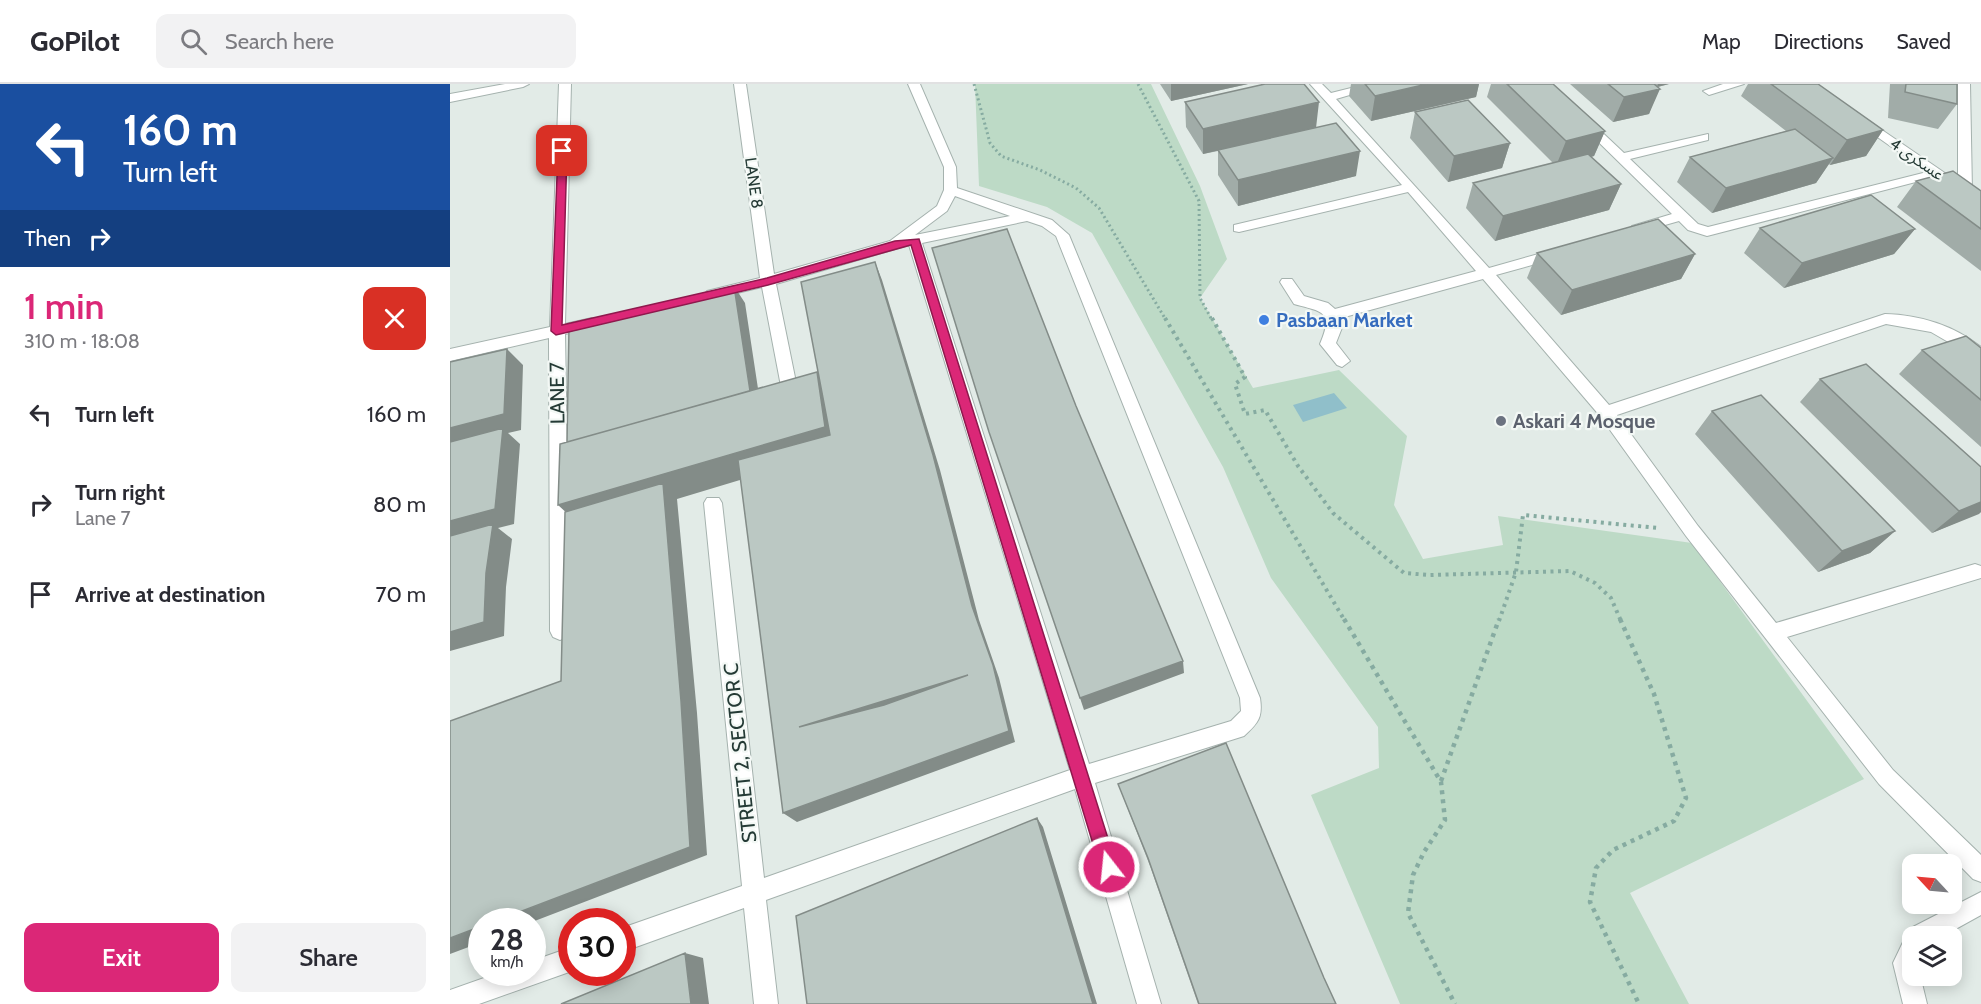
<!DOCTYPE html>
<meta charset="utf-8">
<style>
body{margin:0;font-family:Cabin,"Noto Sans Arabic",sans-serif;background:#f2f2f3;color:#2b2b33;height:100vh;display:flex;flex-direction:column;font-size:22px;white-space:nowrap}
*{box-sizing:border-box;margin:0}
p{font-size:20px;color:#7c7c81}
.icon{flex:none;width:33px;height:33px;fill:none;stroke:currentColor;stroke-width:2;stroke-linecap:round;stroke-linejoin:round}
.map{position:relative;flex:1;overflow:hidden}
.drawer{display:flex;flex-direction:column;background:#fff;width:450px}
.drawer>*{flex:none}
.guide{background:#1a4fa0;color:#fff;overflow:hidden}
.needle{width:39px;rotate:296deg}
.tools{position:absolute;left:1452px;top:770px;display:grid;gap:12px}
.tools a{display:grid;place-items:center;width:60px;height:60px;border-radius:12px;background:#fff;box-shadow:0 3px 15px #0003;font-size:30px}
.speed{position:absolute;left:18px;top:824px;display:flex;gap:12px;font-size:30px;font-weight:700;text-align:center}
.speed>*{display:grid;place-content:center;width:78px;height:78px;border-radius:50%;background:#fff;box-shadow:0 3px 15px #0003;line-height:1}
.speed small{font-size:15px;font-weight:400}
.speed .limit{border:9px solid #d22;background:#fff;color:#111}
.pin{position:absolute;display:grid;place-items:center;width:51px;height:51px;color:#fff;margin:-26px;border-radius:12px;box-shadow:0 3px 9px #0006}
.me{position:absolute;width:66px;margin:-33px;rotate:344deg;stroke-linejoin:round;filter:drop-shadow(0 0 4px #0008)}
.turn{display:flex;align-items:center;gap:21px;height:126px;padding:0 24px;font-size:27px}
.turn .icon{width:78px;height:78px;stroke-width:2.5}
.turn b{display:block;font-size:42px;line-height:51px}
.then{display:flex;align-items:center;height:57px;padding:0 24px;background:#0003;gap:12px;font-size:22px}
.round{display:grid;place-items:center;flex:none;width:63px;height:63px;border-radius:12px;background:#f2f2f3}
.headline{display:flex;align-items:center;justify-content:space-between;height:102px;padding:0 24px}
h1{font-size:36px;font-weight:600;line-height:45px;color:#db2777}
.cta{display:flex;gap:12px;margin-top:auto;padding:12px 24px}
.cta a{flex:1;height:69px;border-radius:12px;background:#db2777;color:#fff;font-size:24px;font-weight:600;line-height:69px;text-align:center}
.cta a+a{background:#f2f2f3;color:#2b2b33}
ul{padding:0;list-style:none}
li{display:flex;align-items:center;gap:18px;height:90px;padding:0 24px}
li div{flex:1}
li b{display:block;font-size:22px}
li em{font-style:normal}
header{display:flex;align-items:center;gap:36px;box-sizing:border-box;height:84px;padding:0 30px;background:#fff;border-bottom:2px solid #e1e1e2}
header strong{font-size:28px}
nav{display:flex;gap:33px;margin-inline-start:auto;font-size:21px}
.search{width:420px;height:54px;background:#f2f2f3;display:flex;align-items:center;gap:15px;box-sizing:border-box;padding:0 21px;border-radius:12px;color:#7c7c81;font-size:22px}
main{display:flex;flex:1;min-height:0}
.map>svg:first-child{display:block}
.green{fill:#bddac6}
.water{fill:#90bfca}
.lines{fill:none;stroke-linecap:round;stroke-linejoin:round}
.minor-casing{stroke:#a5b2ae;stroke-width:2}
.path-far2{stroke:#86aba1;stroke-width:3;stroke-dasharray:2 3;stroke-linecap:butt}
.path-far1{stroke:#86aba1;stroke-width:4;stroke-dasharray:3 4.5;stroke-linecap:butt}
.path{stroke:#86aba1;stroke-width:4.5;stroke-dasharray:4 5;stroke-linecap:butt}
.minor{fill:#fff;fill-rule:evenodd}
.wall{fill:#a1aca8}
.shaded-wall{fill:#838c88}
.building{fill:#bbc8c3;stroke:#838c88;stroke-width:1.5;fill-rule:evenodd}
.route{fill:#db2777;stroke:#8e194d;stroke-width:1.5}
.shop-dot{fill:#3f7fe0;stroke:#f3f8f5;stroke-width:2}
.worship-dot{fill:#6b7280;stroke:#f3f8f5;stroke-width:2}
.labels{text-anchor:middle;dominant-baseline:central;stroke-width:4.5;stroke-linejoin:round;paint-order:stroke}
.far-street-label{font-size:16px;fill:#243a35;stroke:#f3f8f5}
.shop-label{font-size:20px;font-weight:bold;fill:#366cbe;stroke:#f3f8f5;text-anchor:start}
.street-label{font-size:20px;fill:#243a35;stroke:#f3f8f5}
.worship-label{font-size:20px;font-weight:bold;fill:#5b616d;stroke:#f3f8f5;text-anchor:start}
</style>
<header>
<strong>GoPilot</strong>
<div class="search"><svg class="icon" aria-label="search" viewBox="0 0 24 24"><circle cx="10" cy="10" r="6"/><path d="M15 15l6 6"/></svg>Search here</div>
<nav><a>Map</a><a>Directions</a><a>Saved</a></nav>
</header>
<main>
<section class="drawer">
<div class="guide">
<div class="turn"><svg class="icon" aria-label="left" viewBox="0 0 24 24"><path d="M17 20v-9H6M10 6l-5 5 5 5"/></svg><div><b>160 m</b>Turn left</div></div>
<div class="then">Then<svg class="icon" aria-label="right" viewBox="0 0 24 24"><path d="M7 20v-9h11M14 6l5 5-5 5"/></svg></div>
</div>
<div class="headline"><div><h1>1 min</h1><p>310 m · 18:08</p></div><a class="round" style="background:#d93025;color:#fff"><svg class="icon" aria-label="close" viewBox="0 0 24 24"><path d="M6 6l12 12M18 6L6 18"/></svg></a></div>
<ul>
<li><svg class="icon" aria-label="left" viewBox="0 0 24 24"><path d="M17 20v-9H6M10 6l-5 5 5 5"/></svg><div><b>Turn left</b></div><em>160 m</em></li>
<li><svg class="icon" aria-label="right" viewBox="0 0 24 24"><path d="M7 20v-9h11M14 6l5 5-5 5"/></svg><div><b>Turn right</b><p>Lane 7</p></div><em>80 m</em></li>
<li><svg class="icon" aria-label="arrive" viewBox="0 0 24 24"><path d="M6 21V4h12l-3 4 3 4H6"/></svg><div><b>Arrive at destination</b></div><em>70 m</em></li>
</ul>
<div class="cta"><a>Exit</a><a>Share</a></div>
</section>
<div class="map">
<svg width="1531" height="920" viewBox="0 0 1531 920">
<rect width="100%" height="100%" fill="#e2ebe7"/>
<path class="green" d="M525,0H701L750,102L777,175L750,214L803,304L889,286L957,352L944,421L973,475L1053,461L1048,432L1242,459L1414,695L1180,809L1239,920H950L861,711L929,684L928,643L821,494L773,383L642,149L597,123L529,102Z"/>
<path class="water" d="M884,309L897,324L853,338L843,321Z"/>
<g class="lines">
<defs>
<path id="minor" d="M55,0H79L73,3L0,18V10Z
M109,0H121L115,240L142,234L149,239L147,243L115,250L120,547L117,553L110,556L103,553L100,547L99,254L0,277V265L100,243Z
M284,0H296L324,190L440,157L487,122L494,106V83L458,0H470L506,83L507,104L602,136L619,151L810,614C813,634 808,639 794,652L645,699L711,920H687L625,705L316,816L328,920H304L294,824L172,868V844L292,802L254,419L257,414H269L272,419L314,794L620,686L459,161L326,200L350,318L342,324L334,318L312,203L262,215L255,210L257,207L310,194ZM505,112L560,132L465,151L497,127ZM577,137L592,142L606,152L790,614L791,627L781,637L639,680L472,159Z
M860,0H872L881,9L917,0H937L886,15L1039,184L1106,165L1111,167V173L1046,191L1159,321L1435,230C1470,231 1503,241 1531,263V277L1481,248L1436,240L1167,331L1248,442L1326,539L1525,480L1531,482V494L1337,553L1443,686L1531,771V798L1523,795L1429,700L1236,452L1150,332L1033,195L891,234L893,241L886,259L900,277L892,283L887,281L870,260C884,227 873,228 844,220L830,198L832,195H842L854,212L878,219L885,225L1026,187L958,108L789,148L784,147V141L952,101Z
M1273,0H1294L1259,11L1253,7Z
M1508,0H1520L1522,107L1531,114V124L1485,93L1257,152L1238,146L1229,137L1187,149L1180,145L1182,142L1222,130L1129,39L1139,36L1174,69L1258,50V56L1180,75L1248,140L1258,143L1477,88L1409,40V34L1413,33L1508,98Z
M1531,808V831L1493,852H1462V891H1470L1477,920H1453L1443,879L1454,856L1458,854L1461,844Z
M122,863V887L29,920H0V906L51,888H82V877Z"/>
</defs>
<use href="#minor" class="minor-casing"/>
<path class="path-far2" d="M524,0L540,59L551,72L590,86L626,104L649,124L716,236
M688,0L749,117L750,214L762,236"/>
<path class="path-far1" d="M715,234L895,537
M762,234L795,293L785,300L795,330L815,326L848,382L883,429L954,489L980,491L1120,487L1145,499L1161,514L1171,537
M1049,537L1066,488L1073,431L1208,444"/>
<path class="path" d="M894,535L991,698L995,736L974,768L963,791L958,829L1005,920
M1170,535L1204,610L1236,714L1224,737L1163,766L1146,784L1140,818L1189,920
M991,697L1049,535"/>
<use href="#minor" class="minor"/>
</g>
<path class="wall" d="M710,0H798L721,17Z
M901,0H1029L1026,13L921,37L899,12Z
M1041,0H1103L1155,47L1144,72L1141,73L1171,100L1159,126L1045,157L1016,124L1023,99L1103,79L1037,13Z
M1120,0H1219L1208,3L1199,30L1163,38Z
M1298,0H1368L1433,46L1416,72L1380,81L1379,80L1366,99L1262,129L1227,98L1240,73L1336,47L1291,12Z
M1440,0H1507V20L1488,45L1438,34Z
M735,18L867,43L906,92L788,122L768,91V67L753,70L736,43Z
M965,28L1060,59L1052,84L998,98L960,54Z
M1466,97L1531,107V187L1447,123Z
M1310,144L1465,145L1444,170L1334,204L1294,169Z
M1087,169L1245,170L1231,195L1111,231L1077,194Z
M1531,264V363L1449,290L1472,266Z
M1370,295L1531,383V428L1482,449L1350,318Z
M1262,327L1445,447L1420,469L1368,488L1245,350Z
M668,700L886,920H748L700,782Z"/>
<path class="shaded-wall" d="M721,0H798L721,17Z
M977,0H1029L1026,13L921,37L925,12Z
M1208,0H1219L1207,3Z
M1210,5L1199,30L1163,38L1174,13Z
M869,18L866,44L753,70V45Z
M1433,46L1416,72L1380,81L1397,56Z
M1155,47L1144,72L1106,82L1116,57Z
M1060,59L1052,84L998,98L1004,72Z
M910,67L906,92L788,122V96Z
M1383,74L1366,99L1262,129L1276,104Z
M1171,100L1159,126L1045,157L1053,132Z
M1465,145L1444,170L1334,204L1352,179Z
M1245,170L1231,195L1111,231L1122,206Z
M425,178L432,196L490,386L529,536L549,594L565,658L347,738L333,729L559,647L522,522Z
M284,202L295,219L312,331L117,367Z
M57,265L73,281L71,346L58,349L70,360L64,440L48,444L62,455L56,503L54,552L0,567V344Z
M367,288L380,312L389,366L227,415L247,629L257,771L82,838V837H46L240,763L132,443L108,421Z
M1531,418V428L1529,430L1482,449L1509,427Z
M1445,447L1420,469L1368,488L1392,467Z
M733,577L734,589L634,626L630,614Z
M518,591L361,654L349,643Z
M587,734L593,743L647,920H643Z
M32,842V858L0,870V854Z
M235,869L253,874L259,920H241Z"/>
<path class="building" d="M815,0H854L869,18L753,45L735,18Z
M915,0H977L925,12Z
M1057,0H1103L1155,47L1116,57Z
M1158,0H1204L1210,5L1174,13Z
M1321,0H1368L1433,46L1397,56Z
M1456,0H1507V20L1455,8Z
M1018,16L1060,59L1004,72L965,28Z
M886,39L910,67L788,96L768,66Z
M1345,45L1383,74L1276,104L1240,73Z
M1138,70L1171,100L1053,132L1023,99Z
M1503,87L1531,107V145L1466,97Z
M1421,111L1465,145L1352,179L1310,144Z
M1208,135L1245,170L1122,206L1087,169Z
M557,145L626,322L733,577L630,614L539,348L482,164Z
M425,178L483,371L522,522L543,581L559,647L333,729L288,376L380,351L351,198ZM518,591L434,621L349,643Z
M284,202L300,307L117,358L119,243Z
M1516,252L1531,264V316L1472,266Z
M57,265L54,330L0,344V278Z
M1416,280L1531,383V418L1509,427L1370,295Z
M367,288L375,343L108,421L110,360Z
M1311,311L1445,447L1392,467L1262,327Z
M53,344L45,425L0,437V358Z
M213,399L231,617L240,763L46,837H32V842L0,854V637L111,597L115,428Z
M43,440L36,489L34,538L0,548V452Z
M776,659L874,894L886,920H749L698,774L668,700Z
M587,734L643,920H357L346,832Z
M235,869L241,920H111Z"/>
<path class="route" d="M112,64L117,67L112,241L317,194L445,157L469,155L667,783L665,789L659,792L653,789L650,783L461,161L318,201L106,251L101,247L108,67Z"/>
<circle class="shop-dot" cx="814" cy="236" r="6"/>
<circle class="worship-dot" cx="1051" cy="337" r="6"/>
<g class="labels">
<g class="far-street-label">
<text transform="translate(1467 75) rotate(35)">عسکری 4</text>
<text transform="translate(304 99) rotate(82)">LANE 8</text>
</g>
<g class="shop-label">
<text x="826" y="236">Pasbaan Market</text>
</g>
<g class="street-label">
<text transform="translate(107 309) rotate(-91)">LANE 7</text>
<text transform="translate(290 669) rotate(-96)">STREET 2, SECTOR C</text>
</g>
<g class="worship-label">
<text x="1063" y="337">Askari 4 Mosque</text>
</g>
</g>
</svg>
<div class="tools">
<a><svg class="needle" viewBox="-14 -14 28 28"><path d="M0-13l5 13h-10z" fill="#e53935"/><path d="M0 13l5-13h-10z" fill="#7c7c81"/></svg></a>
<a><svg class="icon" aria-label="layers" viewBox="0 0 24 24"><path d="M12 4l9 5-9 5-9-5zM3 14l9 5 9-5"/></svg></a>
</div>
<div class="speed"><div>28<small>km/h</small></div><div class="limit">30</div></div>
<div class="pin" style="left:112px;top:67px;background:#d93025"><svg class="icon" aria-label="arrive" viewBox="0 0 24 24"><path d="M6 21V4h12l-3 4 3 4H6"/></svg></div>
<svg class="me" style="left:659px;top:783px" viewBox="-20 -20 40 40"><circle r="17" fill="#db2777" stroke="#fff" stroke-width="3"/><path d="M0-11L8 9 0 5-8 9z" fill="#fff"/></svg>
</div>
</main>
